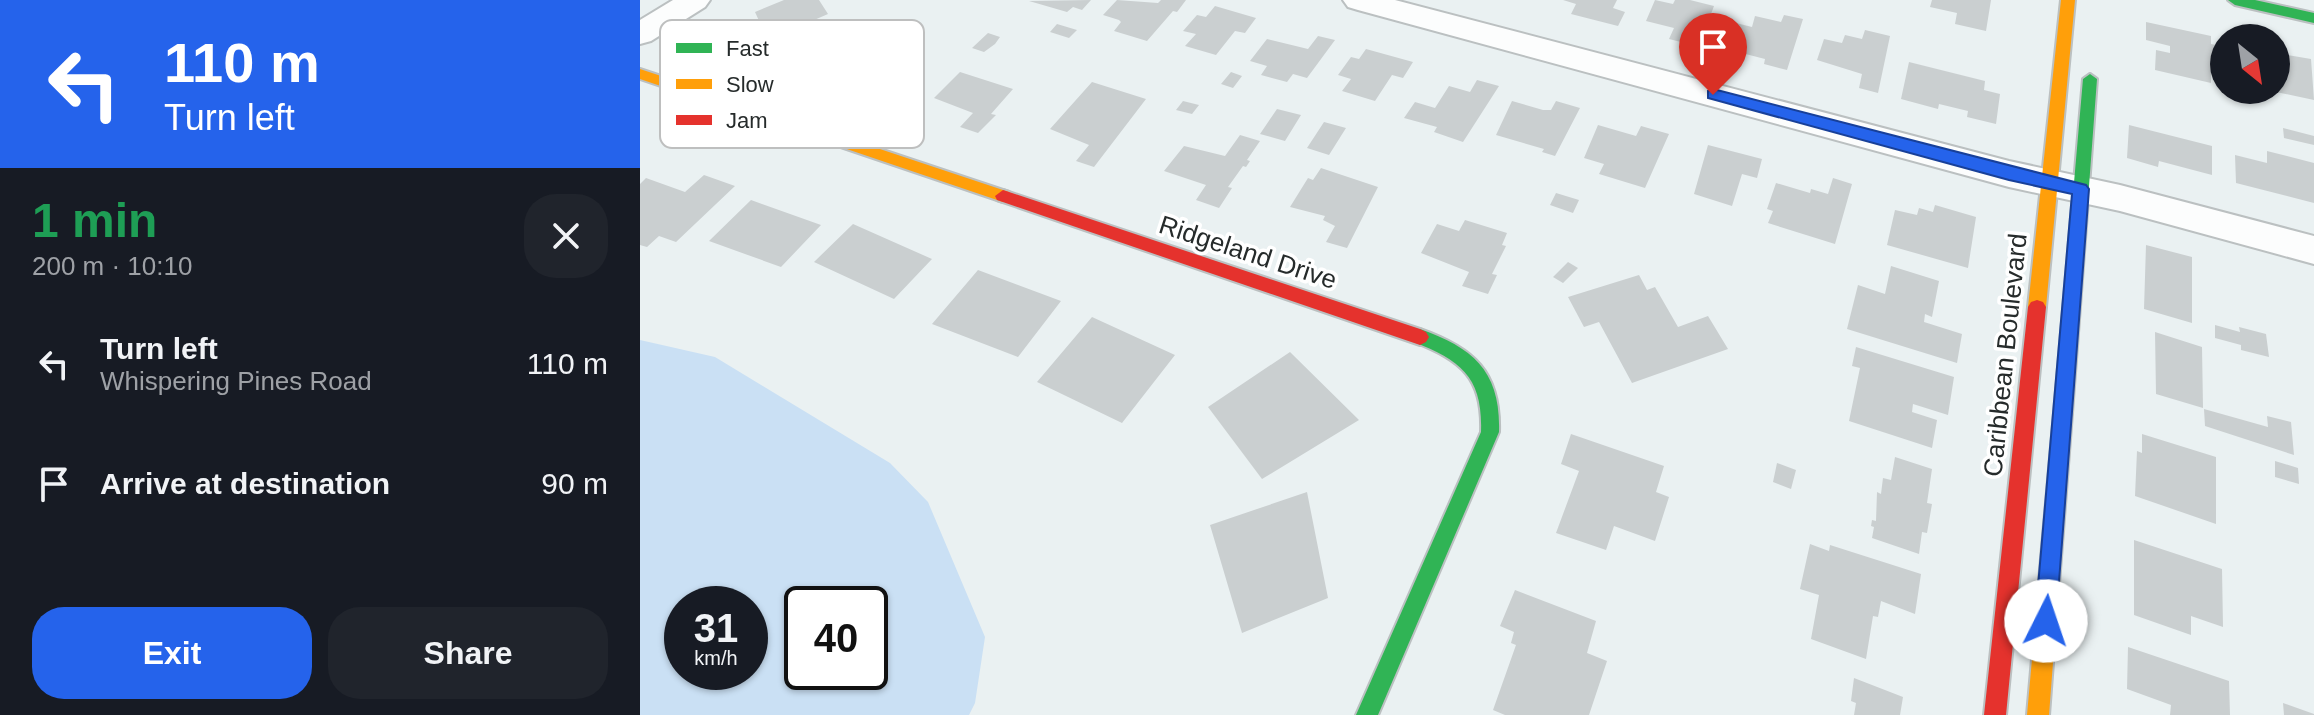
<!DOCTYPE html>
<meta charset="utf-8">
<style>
body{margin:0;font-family:Helvetica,sans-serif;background:#20242c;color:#f1f3f6;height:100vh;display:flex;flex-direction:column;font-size:30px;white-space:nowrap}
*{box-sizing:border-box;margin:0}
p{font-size:26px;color:#9ea1a6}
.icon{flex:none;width:44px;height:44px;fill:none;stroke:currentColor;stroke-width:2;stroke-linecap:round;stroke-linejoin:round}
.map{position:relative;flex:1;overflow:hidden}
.drawer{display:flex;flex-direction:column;background:#171b24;width:640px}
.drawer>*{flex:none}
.banner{background:#2563eb;color:#fff;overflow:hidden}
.needle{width:52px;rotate:150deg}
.controls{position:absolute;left:1570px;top:24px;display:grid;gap:16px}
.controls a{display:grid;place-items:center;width:80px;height:80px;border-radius:50%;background:#171b24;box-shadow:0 2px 6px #0004;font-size:40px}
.speed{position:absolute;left:24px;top:586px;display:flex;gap:16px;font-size:40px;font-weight:700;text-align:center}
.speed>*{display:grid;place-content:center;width:104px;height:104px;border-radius:50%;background:#171b24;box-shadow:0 2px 6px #0004;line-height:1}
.speed small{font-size:20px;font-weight:400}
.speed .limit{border:4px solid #111;border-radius:12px;background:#fff;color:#111}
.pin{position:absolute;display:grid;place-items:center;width:68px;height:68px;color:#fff;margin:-82px -34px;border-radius:50% 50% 50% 0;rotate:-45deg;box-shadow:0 0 8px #0007}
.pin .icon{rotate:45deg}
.me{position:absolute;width:88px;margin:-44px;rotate:4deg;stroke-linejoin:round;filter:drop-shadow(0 0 6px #0008)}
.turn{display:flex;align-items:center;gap:28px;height:168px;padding:0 32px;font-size:36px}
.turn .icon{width:104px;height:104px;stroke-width:2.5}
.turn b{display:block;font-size:56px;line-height:68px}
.round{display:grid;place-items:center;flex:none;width:84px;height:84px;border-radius:32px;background:#20242c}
.summary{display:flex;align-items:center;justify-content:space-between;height:136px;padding:0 32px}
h1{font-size:48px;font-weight:600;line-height:60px;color:#1e9e55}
.button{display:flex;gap:16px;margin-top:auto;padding:16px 32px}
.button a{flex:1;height:92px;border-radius:32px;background:#2563eb;color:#fff;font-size:32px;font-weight:600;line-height:92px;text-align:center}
.button a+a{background:#20242c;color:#f1f3f6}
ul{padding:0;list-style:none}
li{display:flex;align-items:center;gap:24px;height:120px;padding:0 32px}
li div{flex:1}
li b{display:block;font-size:30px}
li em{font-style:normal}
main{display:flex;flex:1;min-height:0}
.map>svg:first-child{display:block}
.water{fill:#cae0f4;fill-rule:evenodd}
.building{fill:#cacfd0}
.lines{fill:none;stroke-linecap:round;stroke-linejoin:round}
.street-casing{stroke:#bbc0c1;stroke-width:4}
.fast-casing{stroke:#bbc0c1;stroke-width:4}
.slow-casing{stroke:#bbc0c1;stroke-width:4}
.jam-casing{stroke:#bbc0c1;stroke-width:4}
.street{fill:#fcfdfd;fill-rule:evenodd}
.fast{fill:#30b455;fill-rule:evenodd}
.slow{fill:#ff9f0a;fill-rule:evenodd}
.jam{fill:#e5322d;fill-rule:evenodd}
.route{fill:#2563eb;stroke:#184099;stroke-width:2}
.labels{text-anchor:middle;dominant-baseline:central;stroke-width:7;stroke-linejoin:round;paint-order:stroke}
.street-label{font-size:26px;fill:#262b2b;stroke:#fff}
.key{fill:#fff;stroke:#bebfbf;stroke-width:2}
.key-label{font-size:22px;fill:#262b2b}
</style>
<main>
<section class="drawer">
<div class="banner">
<div class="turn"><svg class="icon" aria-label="left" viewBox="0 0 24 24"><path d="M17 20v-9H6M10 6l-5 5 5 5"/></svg><div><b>110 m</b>Turn left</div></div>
</div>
<div class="summary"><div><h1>1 min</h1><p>200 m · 10:10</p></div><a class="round"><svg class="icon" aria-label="close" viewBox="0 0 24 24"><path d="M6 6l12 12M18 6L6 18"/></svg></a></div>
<ul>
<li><svg class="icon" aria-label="left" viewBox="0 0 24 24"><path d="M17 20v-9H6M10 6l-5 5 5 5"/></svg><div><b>Turn left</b><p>Whispering Pines Road</p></div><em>110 m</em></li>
<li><svg class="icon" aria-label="arrive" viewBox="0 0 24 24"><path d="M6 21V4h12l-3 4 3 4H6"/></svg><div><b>Arrive at destination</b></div><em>90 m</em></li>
</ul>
<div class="button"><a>Exit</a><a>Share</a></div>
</section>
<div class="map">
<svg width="1674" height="715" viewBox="0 0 1674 715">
<rect width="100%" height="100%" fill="#eaf1f2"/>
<path class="water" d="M0,340L75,357L250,463L288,502L345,637L335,703L329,715H0ZM42,604H110V672H42ZM162,604H230V672H162Z"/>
<path class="building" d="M144,0H179L188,14L165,24L170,30L110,57L104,45L126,36L115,12Z
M451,0L442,10L433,7L427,12L389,1Z
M477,0L518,3L521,0H546L537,12L533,11L507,41L474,31L481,22L479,20L463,15Z
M923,0H977L973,8L985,12L978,26L931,14L936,4Z
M1015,0L1033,4L1035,0H1050L1074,6L1071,14L1074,15L1067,34L1071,35L1065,48L1029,39L1034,28L1006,21Z
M1292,0H1351L1346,31L1315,24L1317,13L1290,7Z
M575,6L616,18L605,33L595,31L576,55L545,46L556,34L543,31L557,15L566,17Z
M1144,15L1163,19L1147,70L1124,64L1125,59L1086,49L1096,23L1112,27L1115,16L1141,22Z
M1506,22L1571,36V44L1581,46L1582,69L1571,67V83L1515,70L1516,50L1530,53V46L1506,40Z
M417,24L437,30L429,38L410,32Z
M1225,30L1250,36L1238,93L1219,88L1222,74L1177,60L1184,39L1202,43L1205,35L1222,39Z
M348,33L360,37L355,44L344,52L332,48Z
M678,36L695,40L667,78L653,74L647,82L621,75L627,66L610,61L627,39L668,49Z
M726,49L773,62L763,78L752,75L735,101L702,91L711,79L698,75L711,57L719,59Z
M1636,53L1671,59L1674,100L1636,92Z
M1269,62L1345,81L1344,90L1360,94L1356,124L1327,117L1328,111L1299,104L1298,109L1261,99Z
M320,72L373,89L351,114L356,115L338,133L320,127L333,113L294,98Z
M591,72L602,76L593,88L581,84Z
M837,80L859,86L823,142L794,132L797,127L764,118L775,102L795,108L809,86L830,92Z
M452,82L506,99L454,167L436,161L449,145L410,129Z
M543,101L559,105L552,114L536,110Z
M872,101L903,110H911L916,101L940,108L915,156L902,152L904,149L856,135Z
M637,109L661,115L645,141L620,134Z
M684,122L706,128L689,155L667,148Z
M958,125L996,136L1001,126L1029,134L1005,188L959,174L964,164L944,158Z
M1489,125L1572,146V175L1519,161L1518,167L1487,158Z
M1643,128L1674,136V145L1644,138Z
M600,135L620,141L607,160L610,161L606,167L603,166L588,187L592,188L579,208L556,200L566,185L524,171L544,146L585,156Z
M1068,145L1122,159L1117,178L1102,174L1092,206L1054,194Z
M1627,151L1674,163V203L1596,183L1595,155L1627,163Z
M681,168L738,187L707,248L686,242L695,226L683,220L685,216L650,207L668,178L673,180Z
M64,175L95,186L36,242L19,236L7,247L0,245V184L6,178L45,192Z
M1193,178L1212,184L1195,244L1128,223L1133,211L1127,209L1136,183L1170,193L1171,189L1188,194Z
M916,193L939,200L933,213L910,205Z
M111,200L181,225L141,267L69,241Z
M1295,205L1336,217L1328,268L1247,245L1255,210L1277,215L1279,208L1293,212Z
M825,220L867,233L862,245L866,246L852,274L857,275L848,294L822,286L829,272L781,253L797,224L819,231Z
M213,224L292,259L254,299L174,262Z
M1506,245L1552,257V323L1504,309Z
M928,262L938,268L923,283L913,277Z
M1251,266L1299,281L1292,317L1285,314L1284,322L1322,334L1317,363L1207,329L1218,285L1245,294Z
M338,270L421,301L378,357L292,324Z
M999,275L1007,290L1015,287L1038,327L1068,316L1088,349L992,383L959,322L944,327L928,297Z
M452,317L535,355L482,423L397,382Z
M1575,325L1600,332L1599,327L1626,334L1629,357L1601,350V345L1575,338Z
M1515,332L1562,347L1563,408L1516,394Z
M1216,347L1314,377L1308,415L1273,404L1272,412L1297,420L1292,448L1209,421L1220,368L1212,366Z
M650,352L719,420L622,479L568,407Z
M1564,409L1628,427L1627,416L1651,422L1654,455L1565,426Z
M931,434L1024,466L1016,492L1029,497L1015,541L974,526L966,550L916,533L939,471L921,464Z
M1502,434L1576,457V524L1495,496L1497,451L1502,453Z
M1255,457L1292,469L1287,503L1292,504L1287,533L1282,532L1279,554L1232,538L1234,527L1231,526L1232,520L1236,521L1237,492L1241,494L1243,478L1251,480Z
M1635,461L1658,468L1659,484L1635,477Z
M1137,463L1156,470L1151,489L1133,482Z
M667,492L688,598L602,633L570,525Z
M1494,540L1582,569L1583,627L1551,616V635L1494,615Z
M1170,544L1189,551L1190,545L1281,574L1275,614L1241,601L1238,617L1233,616L1226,659L1171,639L1179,595L1160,589Z
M875,590L956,621L947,653L967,661L949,715H865L853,710L876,645L871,643L874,632L860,626Z
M1488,647L1589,681L1590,715H1530L1531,705L1487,689Z
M1214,678L1263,697L1260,715H1214L1216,703L1211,701Z
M1643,703L1674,714V715H1644Z"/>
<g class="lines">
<defs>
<path id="street" d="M33,0H70L65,7L11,41L0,44V20Z
M703,0H755L1369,161L1480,185L1674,236V264L1480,211L1369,187L718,10L708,7Z"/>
<path id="fast" d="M1588,0H1615L1674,13V23L1595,5Z
M1450,74L1457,79L1432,413L1430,419L1423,421L1416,419L1414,413L1443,79Z
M780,329C834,348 861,372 859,432L738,715H716L841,432C843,378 822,361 774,342L771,337L774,332Z"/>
<path id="slow" d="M1421,0H1435L1406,307L1403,312H1391L1388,307Z
M0,69L369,192L371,196L363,202L0,79Z
M1423,405L1430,407L1432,413L1409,715H1387L1414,413L1416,407Z"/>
<path id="jam" d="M363,190L780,329L786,332L789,337L786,342L780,345L357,200L355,196Z
M1397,300L1403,302L1406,307L1366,715H1344L1388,307L1391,302Z"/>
</defs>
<use href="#street" class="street-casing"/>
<use href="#fast" class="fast-casing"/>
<use href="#slow" class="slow-casing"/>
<use href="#jam" class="jam-casing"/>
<use href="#street" class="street"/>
<use href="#fast" class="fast"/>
<use href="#slow" class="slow"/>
<use href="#jam" class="jam"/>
</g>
<path class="route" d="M1073,89L1446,185L1449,189L1416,621L1413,629L1406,632L1398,629L1395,621L1432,194L1369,180L1068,98V91Z"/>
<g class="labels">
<g class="street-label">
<text transform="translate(608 252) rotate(18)">Ridgeland Drive</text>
<text transform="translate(1365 355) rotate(-84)">Caribbean Boulevard</text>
</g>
</g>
<rect x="20" y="20" width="264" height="128" rx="12" class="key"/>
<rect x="36" y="43" width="36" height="10" fill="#30b455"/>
<rect x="36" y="79" width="36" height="10" fill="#ff9f0a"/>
<rect x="36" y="115" width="36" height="10" fill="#e5322d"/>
<g class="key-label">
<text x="86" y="56">Fast</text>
<text x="86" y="92">Slow</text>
<text x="86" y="128">Jam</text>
</g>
</svg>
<div class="controls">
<a><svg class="needle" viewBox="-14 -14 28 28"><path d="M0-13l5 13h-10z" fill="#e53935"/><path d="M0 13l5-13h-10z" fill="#9ea1a6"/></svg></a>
</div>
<div class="speed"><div>31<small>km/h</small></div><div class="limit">40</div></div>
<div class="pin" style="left:1073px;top:95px;background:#d93025"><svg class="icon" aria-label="arrive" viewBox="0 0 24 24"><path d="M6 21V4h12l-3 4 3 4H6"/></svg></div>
<svg class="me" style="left:1406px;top:621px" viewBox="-20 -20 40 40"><circle r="19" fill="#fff"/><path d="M0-13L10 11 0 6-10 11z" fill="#2563eb"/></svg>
</div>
</main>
